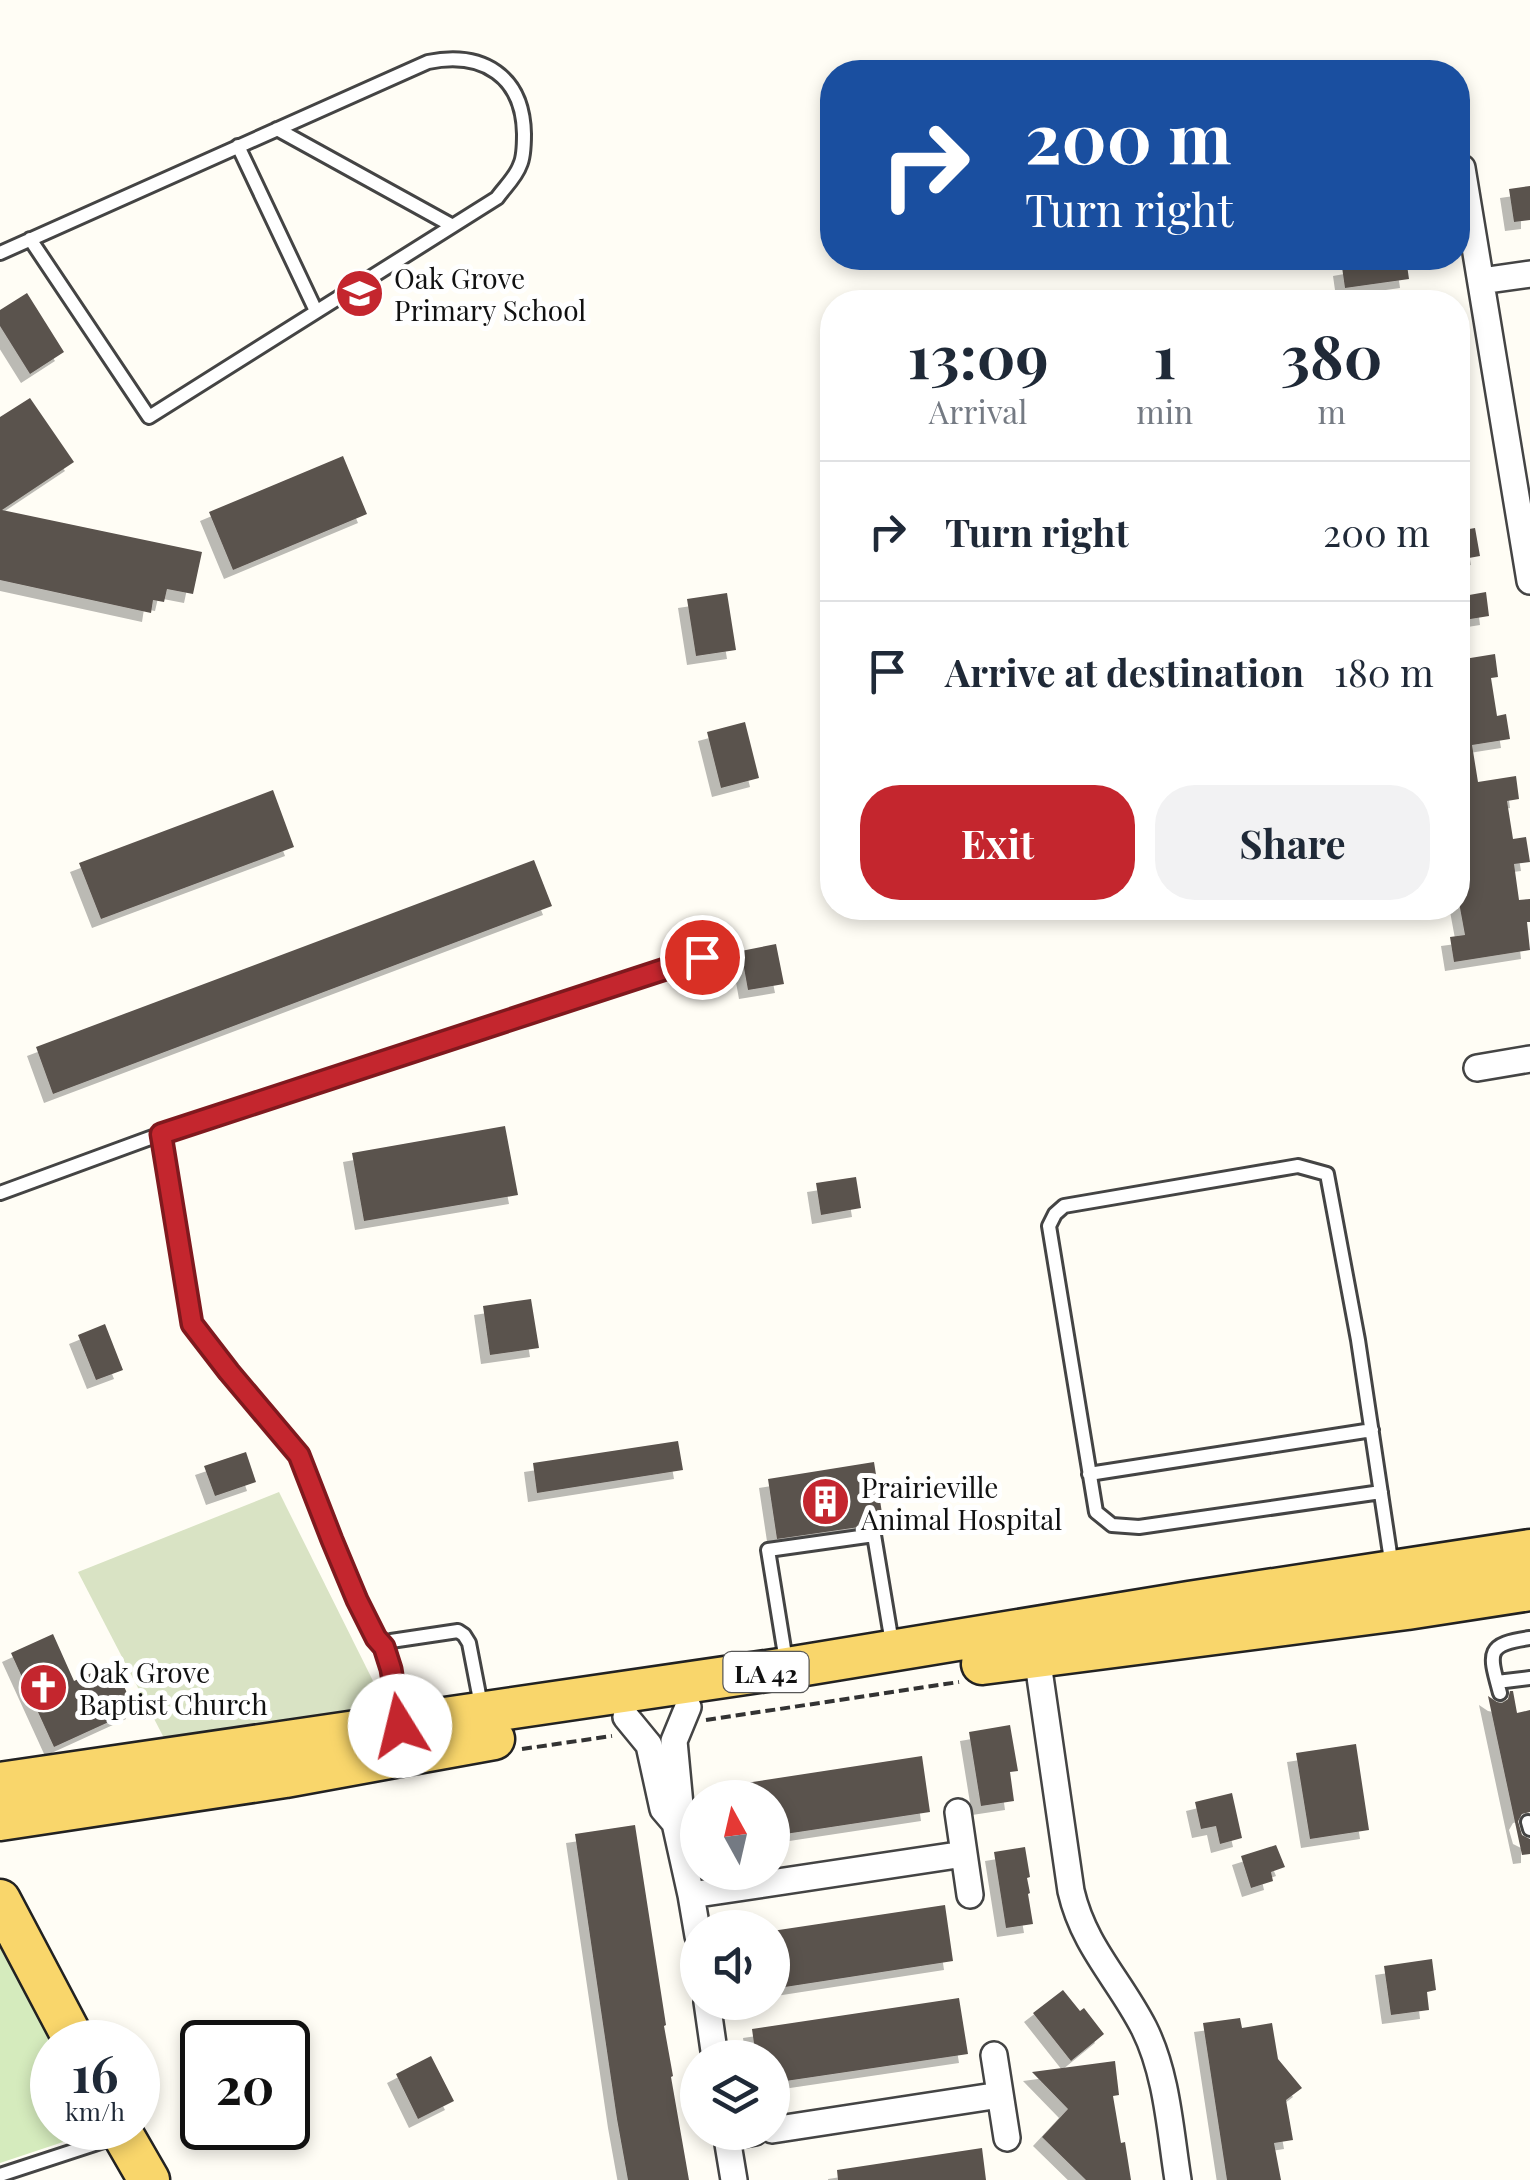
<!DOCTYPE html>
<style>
body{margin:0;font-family:"Playfair Display",serif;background:#f2f2f3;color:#1f2937;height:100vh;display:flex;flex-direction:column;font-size:38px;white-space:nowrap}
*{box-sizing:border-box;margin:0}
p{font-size:32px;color:#747a83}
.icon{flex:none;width:55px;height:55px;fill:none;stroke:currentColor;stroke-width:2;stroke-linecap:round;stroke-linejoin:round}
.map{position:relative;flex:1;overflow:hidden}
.details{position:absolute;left:820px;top:290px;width:650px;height:630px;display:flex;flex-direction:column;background:#fff;border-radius:40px;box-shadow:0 5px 15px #0003}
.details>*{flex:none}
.banner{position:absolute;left:820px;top:60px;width:650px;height:210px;border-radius:40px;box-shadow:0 5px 15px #0003;background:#1a4fa0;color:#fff;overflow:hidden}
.needle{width:65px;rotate:352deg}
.tools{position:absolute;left:680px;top:1780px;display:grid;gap:20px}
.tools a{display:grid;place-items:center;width:110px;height:110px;border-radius:50%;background:#fff;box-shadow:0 5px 15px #0003;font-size:50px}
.speed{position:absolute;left:30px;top:2020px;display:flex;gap:20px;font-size:50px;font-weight:700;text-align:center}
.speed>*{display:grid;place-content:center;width:130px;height:130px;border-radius:50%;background:#fff;box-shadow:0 5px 15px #0003;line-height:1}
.speed small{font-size:25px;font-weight:400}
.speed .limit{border:5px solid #111;border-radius:15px;background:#fff;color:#111}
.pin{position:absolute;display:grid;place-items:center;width:85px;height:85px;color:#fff;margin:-42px;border:5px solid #fff;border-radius:50%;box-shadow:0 2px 10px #0007}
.me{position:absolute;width:110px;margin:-55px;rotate:351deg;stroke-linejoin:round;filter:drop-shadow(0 0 8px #0008)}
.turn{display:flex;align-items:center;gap:35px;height:210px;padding:0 40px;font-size:45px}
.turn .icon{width:130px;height:130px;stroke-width:2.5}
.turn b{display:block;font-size:70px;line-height:85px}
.eta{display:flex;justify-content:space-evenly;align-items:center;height:170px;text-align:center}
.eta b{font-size:60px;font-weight:700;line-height:70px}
.action{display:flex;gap:20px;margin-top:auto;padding:20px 40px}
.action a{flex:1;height:115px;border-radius:40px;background:#c4262e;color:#fff;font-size:40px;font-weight:700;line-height:115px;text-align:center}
.action a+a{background:#f2f2f3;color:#1f2937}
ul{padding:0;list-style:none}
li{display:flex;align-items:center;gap:30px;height:140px;padding:0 40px;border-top:2px solid #e0e1e3}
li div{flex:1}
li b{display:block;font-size:38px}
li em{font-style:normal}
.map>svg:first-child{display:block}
.green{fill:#d5ebbd}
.cemetery{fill:#d9e3c4}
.building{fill:#5a524d;filter:url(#shadow)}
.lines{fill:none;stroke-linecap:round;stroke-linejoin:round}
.service-casing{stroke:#444;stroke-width:18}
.minor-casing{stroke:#444;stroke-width:30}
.primary-casing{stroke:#222;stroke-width:45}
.path{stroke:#333;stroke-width:4;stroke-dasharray:10 5;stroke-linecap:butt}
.service{stroke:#fff;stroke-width:12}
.minor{stroke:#fff;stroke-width:25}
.primary{stroke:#f9d66b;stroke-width:40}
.route-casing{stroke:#7f191e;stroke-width:25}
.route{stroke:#c4262e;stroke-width:18}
.labels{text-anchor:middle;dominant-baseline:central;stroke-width:10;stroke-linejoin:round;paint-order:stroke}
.shield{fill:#fff;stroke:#585858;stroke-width:2.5}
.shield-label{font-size:25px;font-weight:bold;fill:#111}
.poi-label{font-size:28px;fill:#111;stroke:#fff;text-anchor:start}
</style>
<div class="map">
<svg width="1530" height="2180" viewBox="0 0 1530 2180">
<defs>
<filter id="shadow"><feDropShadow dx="-9" dy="9" stdDeviation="0" flood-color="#0004"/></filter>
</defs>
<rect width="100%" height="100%" fill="#fffdf5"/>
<path class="green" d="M0,1943L54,2042L52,2128H92L84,2135L0,2163Z"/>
<path class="cemetery" d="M279,1492L386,1707L164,1738L78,1572Z"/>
<path class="building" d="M1530,186V220L1514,222L1509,189Z
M1358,258H1406L1409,279L1345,288L1342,267L1359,264Z
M27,293L64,352L30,374L0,326V310Z
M30,398L74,462L2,510L202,552L193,594L167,589L164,602L153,600L151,613L0,580V417Z
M343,456L367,514L233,570L209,512Z
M1475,528L1480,556L1458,560V531Z
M1486,592L1489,616L1458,621V597Z
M727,593L736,650L696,656L687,599Z
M1495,654L1498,677L1491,678L1497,716L1506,714L1510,739L1472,745L1478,782L1516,776L1519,799L1507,801L1513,839L1526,837L1530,862L1514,864L1519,900L1530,899V922H1527L1530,950L1454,962L1450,937L1465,935L1458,897V660Z
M745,722L759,778L721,788L707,732Z
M273,790L294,847L101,919L79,863Z
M534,860L552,906L53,1094L36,1047Z
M776,944L784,984L748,990L741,951Z
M505,1126L518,1195L364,1221L352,1153Z
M856,1177L861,1208L821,1215L816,1183Z
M531,1299L539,1348L490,1355L483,1306Z
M105,1324L123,1370L96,1380L78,1335Z
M678,1441L683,1470L537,1493L533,1463Z
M246,1452L256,1482L215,1496L204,1466Z
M874,1462L884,1526L873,1525L777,1539L768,1479Z
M53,1634L74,1681L113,1663L135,1710L54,1747L11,1653Z
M1510,1691H1513L1517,1713L1530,1710V1812L1522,1814L1518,1821L1522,1835L1530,1839V1854L1522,1855L1488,1696L1497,1702L1502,1703L1508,1699Z
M1010,1725L1018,1771L1010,1772L1014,1801L981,1806L969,1732Z
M1356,1744L1369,1830L1310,1839L1296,1753Z
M922,1756L930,1812L772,1836V1798H714L713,1788Z
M1232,1793L1242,1838L1220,1844L1216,1826L1201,1829L1195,1802Z
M635,1825L666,2025L664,2026L673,2076L671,2077L689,2180H628L617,2119L575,1834Z
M1276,1845L1285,1867L1271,1872L1273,1881L1251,1888L1241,1856Z
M1025,1847L1030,1877L1027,1878L1030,1893L1028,1894L1033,1924L1006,1928L994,1852Z
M945,1905L953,1961L772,1989V1931Z
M1432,1959L1436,1990L1427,1992L1429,2010L1391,2015L1384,1966Z
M1063,1990L1080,2011L1084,2008L1104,2034L1071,2061L1033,2013Z
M959,1998L968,2054L772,2083V2058H756L752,2029Z
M1240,2018L1242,2028L1272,2023L1278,2059L1302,2088L1286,2100L1293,2140L1274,2143L1281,2180H1227L1203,2023Z
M431,2056L454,2101L418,2119L396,2074Z
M1115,2061L1119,2095L1113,2096L1121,2143L1125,2142L1131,2180H1086L1042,2137L1068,2109L1032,2072Z
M982,2148L986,2180H838L837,2170Z"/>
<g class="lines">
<defs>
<path id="service" d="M277,129L451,225
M238,146L316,311
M0,253L428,62C483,51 523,76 524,134C524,143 524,157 520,165C516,177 504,188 497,198L149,417L30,239
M161,1134L192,1324L229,1373L299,1455L332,1540L357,1600L377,1638L384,1647
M0,1193L161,1134L702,957
M1089,1474L1372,1430
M1381,1492L1139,1527L1112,1525L1096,1512L1049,1226L1055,1214L1064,1206L1298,1166L1327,1174L1358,1340L1392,1567
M786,1661L768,1550L874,1535L892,1643
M1497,1682L1530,1678
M1500,1693C1489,1653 1485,1644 1530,1638
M399,1719L391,1669L384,1647L391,1641L458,1631L464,1635L469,1643L481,1705
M1528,1822L1530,1829
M0,2175L116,2137"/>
<path id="minor" d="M1462,168L1530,581
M1481,281L1530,274
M1477,1068L1530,1059
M1037,1656L1071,1891C1084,1947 1119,1979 1144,2028C1167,2074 1170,2129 1178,2180
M688,1707L674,1741L680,1805L675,1823L691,1895L698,1936
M626,1717L649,1745L663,1809L675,1823
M958,1812L970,1895
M691,1895L964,1854
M707,2002L715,2058
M994,2055L1007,2138
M772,2130L1000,2095
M726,2132L734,2180
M727,2137L755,2132"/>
<path id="primary" d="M982,1664L1407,1609L1530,1590
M0,1783L787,1668L1189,1602L1530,1550
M0,1820L285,1777L494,1739
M0,1900L75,2042
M119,2128L149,2180"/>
</defs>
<use href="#service" class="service-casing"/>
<use href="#minor" class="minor-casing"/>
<use href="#primary" class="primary-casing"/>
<path class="path" d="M706,1720L959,1682
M522,1749L612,1736"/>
<use href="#service" class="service"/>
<use href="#minor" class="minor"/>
<use href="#primary" class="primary"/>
</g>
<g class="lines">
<defs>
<path id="route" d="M400,1726L391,1669L384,1647L376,1638L357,1600L332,1540L299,1455L229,1372L192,1324L161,1134L702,957"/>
</defs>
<use href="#route" class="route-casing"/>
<use href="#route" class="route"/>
</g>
<defs>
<symbol id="school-disc" viewBox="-11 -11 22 22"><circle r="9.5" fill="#c4262e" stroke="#fff"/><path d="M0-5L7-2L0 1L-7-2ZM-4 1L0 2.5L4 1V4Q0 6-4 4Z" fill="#fff"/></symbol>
<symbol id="building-disc" viewBox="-11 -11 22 22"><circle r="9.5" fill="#c4262e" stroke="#fff"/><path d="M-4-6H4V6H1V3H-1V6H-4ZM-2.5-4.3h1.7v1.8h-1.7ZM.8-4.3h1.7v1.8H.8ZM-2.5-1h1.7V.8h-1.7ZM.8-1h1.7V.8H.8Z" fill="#fff"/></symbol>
<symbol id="church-disc" viewBox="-11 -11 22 22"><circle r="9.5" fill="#c4262e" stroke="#fff"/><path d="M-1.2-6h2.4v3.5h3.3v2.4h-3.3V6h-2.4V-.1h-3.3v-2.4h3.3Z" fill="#fff"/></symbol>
</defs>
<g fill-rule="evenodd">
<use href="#school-disc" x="332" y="266" width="55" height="55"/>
<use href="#building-disc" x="798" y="1474" width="55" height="55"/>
<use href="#church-disc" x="16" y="1660" width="55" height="55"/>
</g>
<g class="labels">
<rect class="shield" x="723.5" y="1652" width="85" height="40" rx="8"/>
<g class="shield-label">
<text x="766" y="1672">LA 42</text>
</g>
<g class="poi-label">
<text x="394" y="277">Oak Grove<tspan x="394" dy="32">Primary School</tspan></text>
<text x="861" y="1486">Prairieville<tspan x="861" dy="32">Animal Hospital</tspan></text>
<text x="79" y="1671">Oak Grove<tspan x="79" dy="32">Baptist Church</tspan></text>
</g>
</g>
</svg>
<div class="tools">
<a><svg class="needle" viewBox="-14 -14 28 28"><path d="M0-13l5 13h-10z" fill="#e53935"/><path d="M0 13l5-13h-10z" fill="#747a83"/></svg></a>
<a><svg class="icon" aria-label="sound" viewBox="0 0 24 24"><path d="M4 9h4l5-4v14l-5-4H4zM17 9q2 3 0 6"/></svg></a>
<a><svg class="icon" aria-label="layers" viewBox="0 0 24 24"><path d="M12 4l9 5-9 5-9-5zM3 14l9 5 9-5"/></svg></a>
</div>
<div class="speed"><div>16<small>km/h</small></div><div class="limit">20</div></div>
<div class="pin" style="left:702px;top:957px;background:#d93025"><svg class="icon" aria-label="arrive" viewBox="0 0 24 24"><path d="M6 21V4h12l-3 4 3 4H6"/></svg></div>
<svg class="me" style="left:400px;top:1726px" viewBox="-20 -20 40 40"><circle r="19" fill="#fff"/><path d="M0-13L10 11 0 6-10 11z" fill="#c4262e"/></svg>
<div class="banner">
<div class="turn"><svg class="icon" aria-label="right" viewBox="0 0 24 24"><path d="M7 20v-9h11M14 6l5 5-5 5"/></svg><div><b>200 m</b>Turn right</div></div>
</div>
<section class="details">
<div class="eta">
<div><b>13:09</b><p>Arrival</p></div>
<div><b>1</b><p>min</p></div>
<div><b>380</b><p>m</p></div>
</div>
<ul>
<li><svg class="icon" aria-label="right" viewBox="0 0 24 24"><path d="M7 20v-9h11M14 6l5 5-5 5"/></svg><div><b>Turn right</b></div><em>200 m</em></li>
<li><svg class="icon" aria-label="arrive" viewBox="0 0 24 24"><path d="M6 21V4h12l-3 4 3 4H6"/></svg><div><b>Arrive at destination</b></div><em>180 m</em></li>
</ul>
<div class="action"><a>Exit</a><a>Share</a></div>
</section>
</div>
